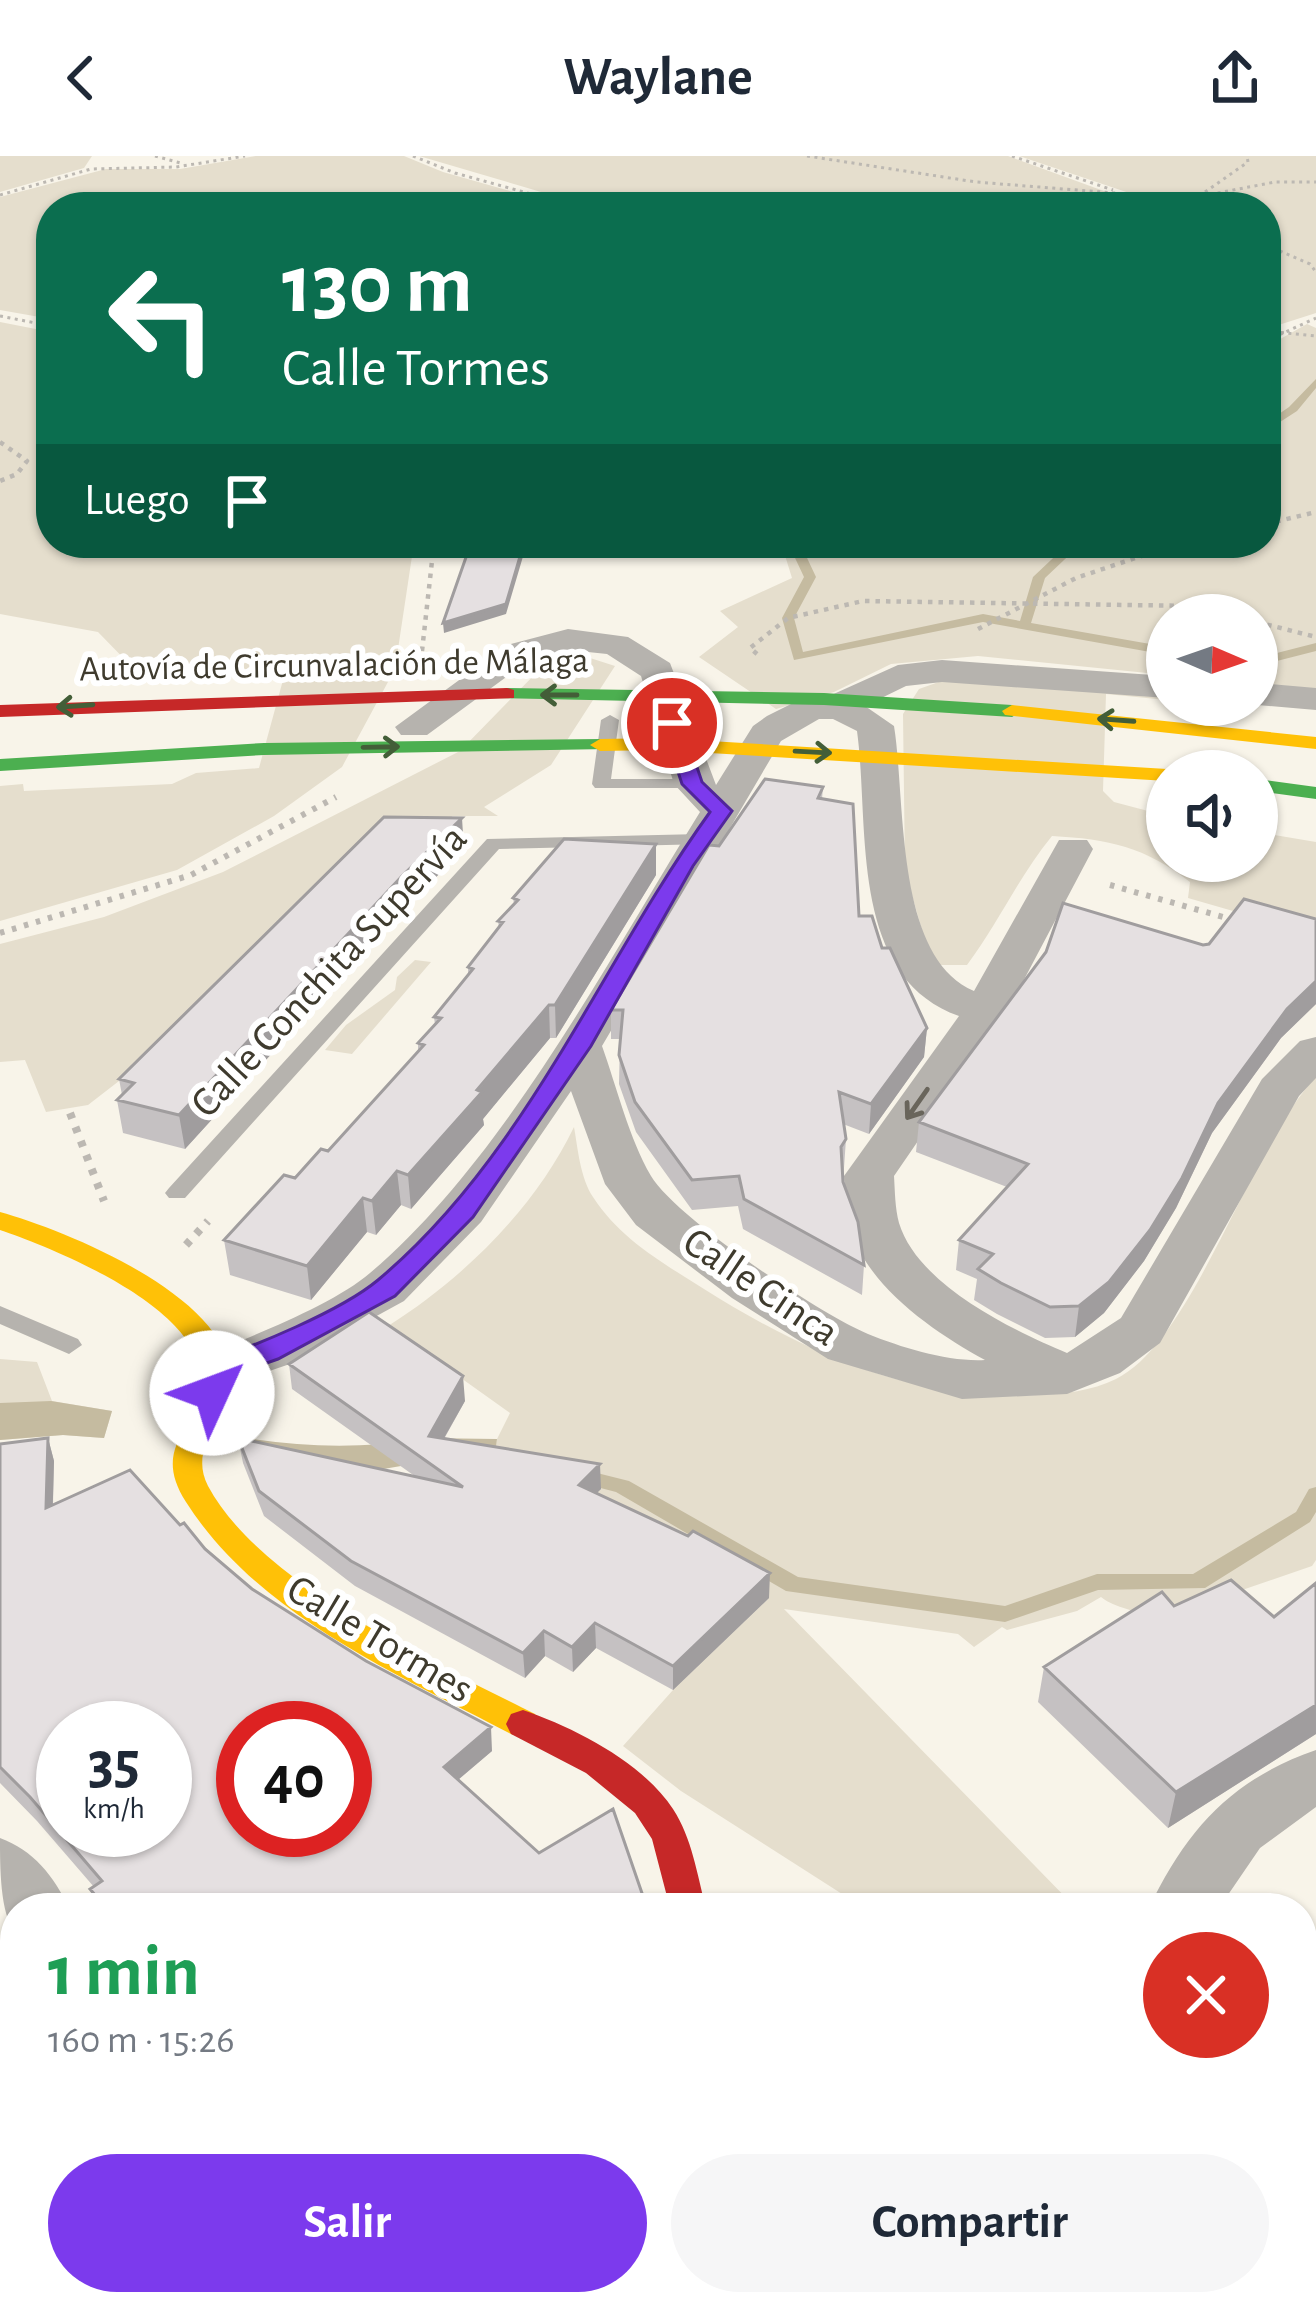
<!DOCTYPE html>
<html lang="es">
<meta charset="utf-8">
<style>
body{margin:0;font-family:"Alegreya Sans",sans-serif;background:#f6f6f7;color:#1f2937;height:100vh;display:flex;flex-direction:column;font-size:45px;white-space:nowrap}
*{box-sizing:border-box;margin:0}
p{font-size:39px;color:#747a83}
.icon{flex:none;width:66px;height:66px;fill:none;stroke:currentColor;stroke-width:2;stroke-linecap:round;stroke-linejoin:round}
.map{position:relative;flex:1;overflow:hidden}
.panel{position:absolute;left:0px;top:1737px;width:1317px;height:423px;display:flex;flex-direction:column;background:#fff;border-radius:48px 48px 0 0;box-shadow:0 3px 9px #0004}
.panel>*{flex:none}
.banner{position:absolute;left:36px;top:36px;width:1245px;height:366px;border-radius:48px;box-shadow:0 3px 9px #0004;background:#0b6e4f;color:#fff;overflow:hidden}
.needle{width:78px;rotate:92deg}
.buttons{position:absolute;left:1146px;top:438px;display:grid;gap:24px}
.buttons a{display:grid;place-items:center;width:132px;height:132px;border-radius:50%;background:#fff;box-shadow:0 3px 9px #0004;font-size:60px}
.speed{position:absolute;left:36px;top:1545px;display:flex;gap:24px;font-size:60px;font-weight:700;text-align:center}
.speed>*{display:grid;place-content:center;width:156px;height:156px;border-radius:50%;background:#fff;box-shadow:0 3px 9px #0004;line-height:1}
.speed small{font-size:30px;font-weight:400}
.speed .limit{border:18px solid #d22;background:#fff;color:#111}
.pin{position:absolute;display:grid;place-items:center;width:102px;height:102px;color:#fff;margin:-51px;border:6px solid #fff;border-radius:50%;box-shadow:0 3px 12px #0007}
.me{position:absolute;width:132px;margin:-66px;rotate:47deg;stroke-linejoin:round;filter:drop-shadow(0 0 9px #0008)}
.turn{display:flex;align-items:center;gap:42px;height:252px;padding:0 48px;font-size:54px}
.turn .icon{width:156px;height:156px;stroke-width:2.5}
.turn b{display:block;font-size:84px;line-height:102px}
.then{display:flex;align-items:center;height:114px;padding:0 48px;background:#0003;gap:24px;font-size:45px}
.round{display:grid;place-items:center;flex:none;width:126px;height:126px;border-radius:63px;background:#f6f6f7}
.headline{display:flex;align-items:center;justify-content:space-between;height:204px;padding:0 48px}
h1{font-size:72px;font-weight:700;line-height:90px;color:#1e9e55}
.cta{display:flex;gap:24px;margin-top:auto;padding:24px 48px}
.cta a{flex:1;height:138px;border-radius:72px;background:#7c3aed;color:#fff;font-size:48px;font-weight:700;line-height:138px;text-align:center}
.cta a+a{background:#f6f6f7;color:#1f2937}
header{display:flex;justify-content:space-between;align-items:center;height:156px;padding:0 48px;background:#fff;font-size:54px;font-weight:700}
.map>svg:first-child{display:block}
.green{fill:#e5decd}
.water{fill:#c5bba0}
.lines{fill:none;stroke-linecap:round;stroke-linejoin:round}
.stream{fill:#c5bba0;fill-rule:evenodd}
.path-far3{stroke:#bcb8b2;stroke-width:3;stroke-dasharray:3 4.5;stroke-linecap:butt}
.path-far2{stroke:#bcb8b2;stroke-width:4.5;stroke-dasharray:4.5 6;stroke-linecap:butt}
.path-far1{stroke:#bcb8b2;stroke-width:6;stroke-dasharray:4.5 8;stroke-linecap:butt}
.path{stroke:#bcb8b2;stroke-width:8;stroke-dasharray:6 9;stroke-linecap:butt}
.lane{fill:#b6b3ae;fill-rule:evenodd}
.street{fill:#b6b3ae;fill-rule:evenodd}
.fast{fill:#4caf50;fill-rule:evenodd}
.slow{fill:#ffc107;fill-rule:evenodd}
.jam{fill:#c62828;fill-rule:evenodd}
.wall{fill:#c5c1c2}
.shaded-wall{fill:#a09d9e}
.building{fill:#e5e0e1;stroke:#a09d9e;stroke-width:3;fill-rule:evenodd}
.oneway{stroke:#435e38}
.oneway2{stroke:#69655b}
.route{fill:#7c3aed;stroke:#51269a;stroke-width:3}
.labels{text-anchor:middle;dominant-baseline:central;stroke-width:12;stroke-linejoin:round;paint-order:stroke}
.far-street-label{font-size:36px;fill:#3f3b2e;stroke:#fff}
.street-label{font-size:42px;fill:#3f3b2e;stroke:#fff}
</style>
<header><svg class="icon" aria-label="back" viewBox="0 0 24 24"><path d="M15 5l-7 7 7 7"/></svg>Waylane<svg class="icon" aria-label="share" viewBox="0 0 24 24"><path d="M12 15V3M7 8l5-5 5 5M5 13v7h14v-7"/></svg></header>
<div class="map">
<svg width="1316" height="2158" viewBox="0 0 1316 2158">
<rect width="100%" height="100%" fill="#f8f4e9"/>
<path class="green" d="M0,0H92L84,12L0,36Z
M256,0H404L443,16L566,51H51V163L0,154V41L106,13H180Z
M419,0H1008L1145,50L592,51Z
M1019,0H1316V157L1266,173V51H1161L1165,49Z
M0,166L51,176V387H414L395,513L342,611L274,660L177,714L0,765V630L23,628L24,635L172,628L196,617L259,612L286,513L137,516L98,476L0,458Z
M1307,168L1316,172V535L1257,530V459H1167V519L978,500L891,508L834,536L776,553L699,501L738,471L720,455L792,422L783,393L772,387H1266V191Z
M587,501L615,510L551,609L484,651L498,660H452L450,669L88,949L46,956L25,904L0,906V788L104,761L223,716L460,595L540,513Z
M950,522L1167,540V544L1106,538L1103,635L1114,646L1167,660V705H1257V676L1316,686V779L1188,742L1190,726C1145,691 1109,683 1052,680C1019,720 998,768 967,809H940L928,795L905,715L903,558L919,533Z
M415,804L431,806L352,898L325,894L346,869L395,834L397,821Z
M1316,921V1404L1312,1410L1149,1466C1136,1451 1117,1454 1101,1441L1077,1455L1007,1474L1002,1471L974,1491L958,1478L784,1453L1076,1752H864L681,1635L623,1590L673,1534L493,1315L497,1283L510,1257L388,1170C464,1122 535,1052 574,971C578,993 580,1021 593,1041C620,1083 663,1107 704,1133C806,1197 914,1246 1036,1239C1063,1238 1092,1235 1116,1223C1195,1183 1248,993 1316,921Z
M0,1203L37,1206L52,1245L112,1255L104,1282L63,1279L0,1284Z"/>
<path class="water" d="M51,1245L112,1255L104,1282L63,1279L0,1284V1247Z
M422,1282L497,1283L493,1315L401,1310L319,1324L243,1307L252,1283C310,1291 364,1293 422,1282Z"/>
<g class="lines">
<path class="stream" d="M1316,223V232L1297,255L1266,275V267L1289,251Z
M788,387H800L816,421L794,462L803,496L983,458L1020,465L1033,421L1069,387H1082L1045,422L1031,467L1167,491V499L983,466L794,504L782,462L804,421Z
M1316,487V495L1257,510V502Z
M577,1312L629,1325L798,1421L1005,1450L1097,1418H1193L1296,1356L1309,1333L1316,1331V1356L1310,1366L1205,1432L1098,1434L1005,1466L786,1435L616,1336L570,1324L567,1319L570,1314Z"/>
<path class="path-far3" d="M155,0L184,8
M413,0L455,17L578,51
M807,0L976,26L1127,38
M1012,0L1113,34
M1205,36L1248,6L1247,0
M1127,38L1168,51
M0,39L91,13L176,11L245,0
M1144,51L1275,26H1316
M1266,89L1310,108L1316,116
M0,160L51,170
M1266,175L1316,180
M1266,185L1316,162"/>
<path class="path-far2" d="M0,286L27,305L17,318L0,325
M1266,368L1316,356
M1257,466L1316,481
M978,473L1076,422L1180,387
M422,495L434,387
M757,498L750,492L788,462L863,445L1195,450L1229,459"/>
<path class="path-far1" d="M1110,729L1234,764
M0,777L191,719L336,641"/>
<path class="path" d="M70,957L104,1045
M186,1089L208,1065"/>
<path class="lane" d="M610,559L619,564L611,623H693L699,624V632H595L592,628L601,564Z
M701,678L708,680V688L499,693L185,1042H169L165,1037L169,1032L487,683Z
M0,1150L78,1183L82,1189L69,1198L0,1168Z"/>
<path class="street" d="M568,473L628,481L670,507L716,629L753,570L767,560L793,547L827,541L898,509L942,504L1167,520V542L942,526L906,530L865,550L894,570C906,644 894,801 974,835L1059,684H1087L1093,693L1008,854L894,1020C895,1036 895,1052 899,1067C918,1129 1012,1174 1067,1197L1121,1162L1262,923L1300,885L1316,881V922L1299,940L1160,1187L1120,1217L1067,1238L962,1243L828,1203L732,1142L636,1069L605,1028L571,935L481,1066L404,1145L287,1209L216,1233L197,1227L189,1214L197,1201C243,1185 333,1149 370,1117C504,1003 607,806 700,656L674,628L641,520L607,498L569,494L531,503L427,579H401L395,571L507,489ZM819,563H833L857,575C870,669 847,820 959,860L844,1020C845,1035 844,1052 848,1067C865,1129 932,1175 985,1204C948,1206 903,1192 868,1178C821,1159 676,1062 651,1020C629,982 617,932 602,890L781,585Z
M1257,527L1316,532V554L1257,549Z
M1316,1594V1651L1260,1692L1219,1752H1149C1187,1673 1232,1623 1316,1594Z
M0,1682C33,1694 54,1720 69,1752H15V1775C0,1759 0,1710 0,1682Z
M320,2145H406L411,2158H326Z
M914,2145H1002L996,2158H909Z"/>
<path class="fast" d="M507,532L824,537L1012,549L1022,555L1012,561L824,549L500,542V534Z
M600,583L607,585V593L264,599L0,615V603L264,587Z
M1257,623L1316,631V643L1257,635Z
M524,2145H566L562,2158H520Z"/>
<path class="slow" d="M1012,549L1316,581V593L1005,559L1002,555Z
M660,582L1167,613L1174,615H1167V625L660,594L600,595L590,589L600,583Z
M0,1056C65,1074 237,1143 230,1227C226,1264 188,1291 208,1330C261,1429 437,1508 535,1558L540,1568L535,1578L523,1582L511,1578C397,1518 258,1459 186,1346C151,1291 196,1276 200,1227C207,1154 56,1093 0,1074Z"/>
<path class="jam" d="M507,532L514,534V542L0,561V549Z
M523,1554C575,1572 642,1606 673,1653C692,1682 697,1718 706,1752H670L652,1683L635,1657L586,1617L511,1578L506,1568L511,1558Z"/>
</g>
<path class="wall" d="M823,631L822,643L859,760L882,792L927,872L924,901L869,978L843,968L846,983L843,1026L864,1109L862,1139L743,1073L738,1050L692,1054L636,976L619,928L620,883H611V854L719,690Z
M464,694L405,751L185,993L123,977L117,944L122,939L119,923Z
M656,719L556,882H550L483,963L484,969L411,1053L401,1049L376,1079L367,1076L311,1144L230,1119L224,1084L295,1022L328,995L418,895V887L435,869L434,861L468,819V811L499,772L498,765L514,748L513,742Z
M1316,763V848L1281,882L1212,977L1176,1052L1144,1105L1104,1157L1075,1181L1045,1182L997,1158L974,1144L977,1123L956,1114L959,1084L1007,1031L916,996L919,966L1203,789Z
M289,1208L465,1245L444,1283L601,1333L596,1338L769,1442L673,1534L596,1492L573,1516L545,1500L525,1522L355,1430L264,1360L243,1307L238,1282L416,1321L292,1233Z
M48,1282L54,1305L53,1349L180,1369L252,1433L492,1595L458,1624L539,1697L644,1743V1752H95L90,1733L94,1731L37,1665L0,1627V1288Z
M1316,1427V1578L1168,1672L1038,1546L1044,1511L1174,1450L1274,1461Z"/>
<path class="shaded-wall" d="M524,387H527L506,458L444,477L443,467Z
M462,662L464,694L405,751L185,993L179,959L402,720Z
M656,688V719L556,882L555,849Z
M1316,825V848L1281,882L1212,977L1176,1052L1144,1105L1104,1157L1075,1181L1079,1150L1218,947L1287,853Z
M549,849L550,882L483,963L484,969L411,1053L408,1019Z
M927,872L924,901L869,978L871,948Z
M397,1015L401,1049L376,1079L372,1045Z
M363,1042L367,1076L311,1144L307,1110Z
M463,1220L465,1245L431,1305L429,1280Z
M48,1282L54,1305L52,1376L46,1352Z
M600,1308L601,1333L579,1354V1329Z
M770,1417L769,1442L673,1534V1510Z
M595,1467L596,1492L573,1516L572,1491Z
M544,1475L545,1500L525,1522L523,1497Z
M1316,1549V1578L1168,1672L1176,1636Z
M491,1571L492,1595L446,1634L444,1611Z
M837,2145H871L851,2158H818Z"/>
<path class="building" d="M471,387H524L506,448L443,467Z
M765,623L823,631L818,642L853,648L859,760H872L882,792H890L927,872L871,948L839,936L846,983L841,991L843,1026L858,1066L864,1109L744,1043L739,1020L692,1024L635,946L619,899L623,854H611L709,689L719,690Z
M384,661L462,662L402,720L179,959L117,944L134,927L119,923Z
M564,683L656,688L555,849H549L477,934L482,936L408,1019L397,1015L372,1045L363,1042L307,1110L224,1084L284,1019L295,1022L321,993L328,995L424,889L418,887L441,862L434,861L473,813L468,811L503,766L498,765L518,744L513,742Z
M1244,743L1316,763V825L1287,853L1218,947L1182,1022L1150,1074L1109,1126L1079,1150L1050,1151L1001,1127L978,1113L993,1098L959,1084L1028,1008L919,966L1046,796L1063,747L1203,789L1209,788Z
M369,1156L463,1220L429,1280L600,1308L579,1329L688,1380L693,1375L770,1417L673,1510L595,1467L572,1491L544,1475L523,1497L351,1405L259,1335L238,1282L463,1331L289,1208Z
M48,1282L46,1352L130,1314L180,1369L184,1367L205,1393L252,1433L366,1505L491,1571L444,1611L539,1697L613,1653L644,1743L632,1752H106L90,1733L102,1725L30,1641L0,1611V1288ZM63,1572H165V1674H63ZM243,1572H345V1674H243Z
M1231,1424L1274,1461L1316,1427V1549L1176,1636L1044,1511L1162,1436L1174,1450Z
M0,1838L15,1849V2145H315L326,2158H0Z
M573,2145H837L818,2158H568Z"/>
<defs><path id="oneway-shaft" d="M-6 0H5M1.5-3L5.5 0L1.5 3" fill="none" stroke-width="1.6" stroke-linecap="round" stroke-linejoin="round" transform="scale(3)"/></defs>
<g class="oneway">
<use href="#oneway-shaft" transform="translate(559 539) rotate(180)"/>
<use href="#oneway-shaft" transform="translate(75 550) rotate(176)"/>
<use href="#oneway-shaft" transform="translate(1116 564) rotate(-176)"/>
<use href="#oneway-shaft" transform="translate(381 591) rotate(-1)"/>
<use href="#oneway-shaft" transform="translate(813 596) rotate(3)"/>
</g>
<use class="oneway2" href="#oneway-shaft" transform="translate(917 948) rotate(125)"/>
<path class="route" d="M672,561L682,567L702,626L732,655L693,710L591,890L473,1061L395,1140L278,1203L230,1220L222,1244H201L197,1237L206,1206C253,1191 341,1155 378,1124C527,999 599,810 710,656L682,628L662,567Z"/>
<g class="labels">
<g class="far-street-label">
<text transform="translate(334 509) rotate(-1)">Autovía de Circunvalación de Málaga</text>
</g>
<g class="street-label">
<text transform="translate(329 815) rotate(-47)">Calle Conchita Supervía</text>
<text transform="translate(761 1131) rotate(34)">Calle Cinca</text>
<text transform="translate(380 1483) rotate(31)">Calle Tormes</text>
</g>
</g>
</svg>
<div class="buttons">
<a><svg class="needle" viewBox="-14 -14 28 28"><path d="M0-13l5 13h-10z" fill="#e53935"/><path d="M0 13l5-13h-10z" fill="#747a83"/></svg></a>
<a><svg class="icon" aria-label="sound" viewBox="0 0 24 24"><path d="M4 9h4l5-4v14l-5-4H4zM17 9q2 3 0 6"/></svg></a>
</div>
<div class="speed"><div>35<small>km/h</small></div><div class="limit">40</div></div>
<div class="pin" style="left:672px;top:567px;background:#d93025"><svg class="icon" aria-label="arrive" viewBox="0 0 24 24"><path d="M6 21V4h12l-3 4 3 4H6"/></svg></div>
<svg class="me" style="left:212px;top:1237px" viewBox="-20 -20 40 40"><circle r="19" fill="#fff"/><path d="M0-13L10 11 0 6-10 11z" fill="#7c3aed"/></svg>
<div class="banner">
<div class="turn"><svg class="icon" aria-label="left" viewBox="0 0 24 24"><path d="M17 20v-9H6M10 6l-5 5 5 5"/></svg><div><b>130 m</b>Calle Tormes</div></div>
<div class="then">Luego<svg class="icon" aria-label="arrive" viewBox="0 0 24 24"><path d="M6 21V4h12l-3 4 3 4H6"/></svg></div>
</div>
<section class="panel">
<div class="headline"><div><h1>1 min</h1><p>160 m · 15:26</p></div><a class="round" style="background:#d93025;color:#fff"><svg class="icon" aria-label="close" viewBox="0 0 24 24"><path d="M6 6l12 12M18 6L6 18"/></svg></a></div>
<div class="cta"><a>Salir</a><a>Compartir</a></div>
</section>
</div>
